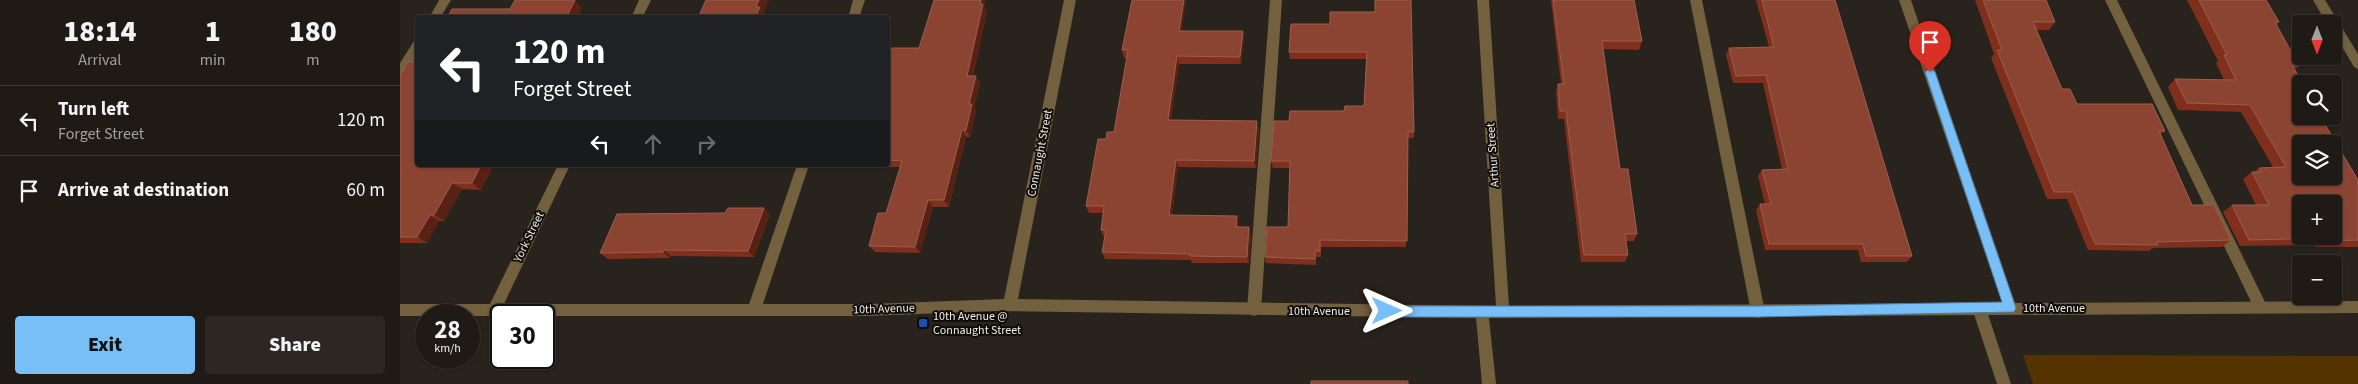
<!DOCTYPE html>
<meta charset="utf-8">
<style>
body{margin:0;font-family:"Source Sans 3",sans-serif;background:#2c2723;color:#f1f3f6;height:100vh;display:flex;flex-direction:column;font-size:19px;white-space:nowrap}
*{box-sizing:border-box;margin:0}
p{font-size:16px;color:#a1a1a1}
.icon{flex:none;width:28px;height:28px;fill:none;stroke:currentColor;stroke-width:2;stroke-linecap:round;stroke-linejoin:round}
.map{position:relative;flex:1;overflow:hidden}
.panel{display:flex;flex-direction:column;background:#1f1a16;width:400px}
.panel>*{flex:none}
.hud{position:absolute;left:15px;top:15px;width:475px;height:152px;border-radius:5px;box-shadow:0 1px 4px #0004,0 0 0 1px #3c3835;background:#202124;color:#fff;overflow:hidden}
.needle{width:32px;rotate:180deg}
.tools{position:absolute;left:1892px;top:15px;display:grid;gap:10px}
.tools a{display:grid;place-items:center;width:50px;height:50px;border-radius:5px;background:#1f1a16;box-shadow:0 1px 4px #0004,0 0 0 1px #3c3835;font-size:25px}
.speed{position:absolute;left:15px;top:304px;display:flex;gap:10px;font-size:25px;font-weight:700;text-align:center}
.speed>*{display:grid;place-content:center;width:65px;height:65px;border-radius:50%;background:#1f1a16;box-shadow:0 1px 4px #0004,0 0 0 1px #3c3835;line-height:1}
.speed small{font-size:12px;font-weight:400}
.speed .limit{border:2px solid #111;border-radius:8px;background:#fff;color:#111}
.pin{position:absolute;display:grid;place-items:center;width:42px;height:42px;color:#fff;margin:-51px -21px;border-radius:50% 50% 50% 0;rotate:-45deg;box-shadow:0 0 5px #0007}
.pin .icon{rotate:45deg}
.me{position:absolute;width:55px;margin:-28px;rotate:90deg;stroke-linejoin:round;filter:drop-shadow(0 0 4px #0008)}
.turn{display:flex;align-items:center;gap:18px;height:105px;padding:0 15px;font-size:22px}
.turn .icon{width:65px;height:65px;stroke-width:2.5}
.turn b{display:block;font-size:35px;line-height:42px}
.lanes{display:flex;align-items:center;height:48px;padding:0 15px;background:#0003;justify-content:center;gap:25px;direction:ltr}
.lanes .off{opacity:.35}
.eta{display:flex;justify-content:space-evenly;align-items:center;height:85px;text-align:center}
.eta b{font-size:30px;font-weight:800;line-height:35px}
.action{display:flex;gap:10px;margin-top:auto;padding:10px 15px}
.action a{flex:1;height:58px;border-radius:5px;background:#78bff7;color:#111;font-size:20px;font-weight:800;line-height:58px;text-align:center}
.action a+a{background:#2c2723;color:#f1f3f6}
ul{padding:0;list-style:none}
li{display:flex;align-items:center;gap:15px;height:70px;padding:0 15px;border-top:1px solid #3c3835}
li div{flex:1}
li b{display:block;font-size:19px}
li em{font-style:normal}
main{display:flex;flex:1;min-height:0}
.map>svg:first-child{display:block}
.green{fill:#530}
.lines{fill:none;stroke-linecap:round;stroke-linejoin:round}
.service{fill:#72603e;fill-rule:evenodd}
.minor{fill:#72603e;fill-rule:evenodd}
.tertiary{fill:#72603e;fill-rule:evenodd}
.wall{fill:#7f2f1c}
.shaded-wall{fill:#572213}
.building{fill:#8b4432;stroke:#9b5e4f;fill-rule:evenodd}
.route{fill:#78bff7;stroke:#4e7ca1}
.transit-dot{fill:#1a4fb4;stroke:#0f0d0a;stroke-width:2}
.labels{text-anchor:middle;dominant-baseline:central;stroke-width:4;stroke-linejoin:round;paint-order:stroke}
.street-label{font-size:12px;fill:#f0ece8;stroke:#0f0d0a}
.poi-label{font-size:12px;fill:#f0ece8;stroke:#0f0d0a;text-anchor:start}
</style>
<main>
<section class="panel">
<div class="eta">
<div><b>18:14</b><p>Arrival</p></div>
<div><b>1</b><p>min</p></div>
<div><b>180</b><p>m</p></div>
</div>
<ul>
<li><svg class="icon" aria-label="left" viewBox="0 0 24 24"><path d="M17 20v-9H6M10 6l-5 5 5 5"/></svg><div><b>Turn left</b><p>Forget Street</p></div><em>120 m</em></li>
<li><svg class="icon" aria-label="arrive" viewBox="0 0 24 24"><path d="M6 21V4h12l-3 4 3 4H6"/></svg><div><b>Arrive at destination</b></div><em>60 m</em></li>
</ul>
<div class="action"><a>Exit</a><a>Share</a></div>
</section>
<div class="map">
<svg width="1958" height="384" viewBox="0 0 1958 384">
<rect width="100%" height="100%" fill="#29231d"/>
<path class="green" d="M1623,355L1958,356V384H1633Z"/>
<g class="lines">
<path class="service" d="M39,0H51L40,18H29Z
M453,0H465L459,18H448Z
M870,0H882L861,310L859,314L854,316L849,314L847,310Z
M1290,0H1302L1365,312L1363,316L1358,318L1353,316L1351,312Z
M1705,0H1717L1865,302L1867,306L1865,310L1860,312L1855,310Z
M18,40V54L4,76L0,78V63L14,41Z
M397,165H409L361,310L359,314L354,316L349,314L347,310Z
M1579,302L1584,304L1586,308L1611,384H1597L1572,308L1574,304Z"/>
<path class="minor" d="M239,0H251L242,18H231Z
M664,0H676L618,299L1096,306L1077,0H1089L1109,306L1602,303L1499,0H1511L1615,303L1958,301V313L1089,318L1096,384H1082L1076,318L593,311L469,316H0V304H90L158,165H170L104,304H469L604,299Z"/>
<path class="tertiary" d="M1913,0H1925L1958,54V69L1954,67L1934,33V24H1927Z"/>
</g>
<path class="wall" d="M1151,0H1234L1242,41L1239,50L1203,49L1220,169L1237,234L1234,241H1226L1228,255L1225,262H1181L1164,119H1158L1156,92L1158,84H1161Z
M1356,0H1435L1512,256L1507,262H1461L1458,250H1365L1356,210L1360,204H1365L1358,176L1362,170L1382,169L1363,83H1333L1326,55L1329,48L1369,47Z
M1575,0H1646L1655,22L1649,30H1637L1662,89L1677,104L1765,131L1760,135L1792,205L1831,240L1822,247L1753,248L1749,251L1688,250L1667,199H1647L1591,58L1594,54Z
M1787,0H1866L1879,22L1876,25L1899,66L1895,69L1901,84L1958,180V247H1916L1914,245L1840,246L1823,212L1832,205H1856L1843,179L1852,172H1854L1859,168L1873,167L1841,112L1778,110L1768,87L1775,79L1824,80L1816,63L1818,61Z
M584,7L587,12L573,76H576L580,83L574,108L576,111L570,137H566L549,207H533L520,253L475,252L469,246L486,213L500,167H423L422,165H488V48H519Z
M975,12L1014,132V138H1008L1006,247H921V257H916V265L866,263L865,257L888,227L890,168H873L871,161L889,121L944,111L964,106L966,59H890L889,52L930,24Z
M782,31H843L844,38L841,64H779L771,120L859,128L856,168L778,167L772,215L839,222L838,227H849L851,234L849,263H792L791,260L705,259L702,252L705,236H703L701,230L703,213H689L686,206L706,139L714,132L727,58H724L722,50Z
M0,75L94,165L81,190L62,189L44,221H39L27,243H0Z
M220,165H271L270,167L222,168Z
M370,214L354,257L271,256L270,258L208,259L200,253Z"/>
<path class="shaded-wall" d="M175,0L182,8L177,18H166Z
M359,0H369L364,12L366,16L365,18H355L356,7Z
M581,0H586L584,7L587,12L571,83L567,76Z
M784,0H786L781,38L779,31Z
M843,31L844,38L841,64L840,57Z
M777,56L779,64L770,127L768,120Z
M576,76L580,83L574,108L576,111L570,137L566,130L569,104Z
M857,121L859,128L856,168L854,161Z
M562,130L566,137L549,207L544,200Z
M776,160L778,167L771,222L769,215Z
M81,165H94L81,190L72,183Z
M52,183L62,189L44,221L34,215Z
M528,200L533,207L520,253L515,247Z
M364,208L370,214L354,257L348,251Z
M30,215L39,221L27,243L17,237Z
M837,216L839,222L838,234L836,227Z
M849,227L851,234L849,263L847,257Z
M264,250L271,256L270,258L263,252Z"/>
<path class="building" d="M115,0H175L166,18H47L52,9H110Z
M306,0H359L356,7H360L355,18H298Z
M534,0H581L580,4H583L567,76H576L569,104H572L566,130H562L544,200H528L515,247L469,246L478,213H486L502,161L488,160V48H519Z
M732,0H784L779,31H843L840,57L777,56L768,120L857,121L854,161L776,160L769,215L837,216L836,227H849L847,257L790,256V254L702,252L706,230H701L704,206H686L698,139H706L707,132H714L728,50H722Z
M975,0H1011L1014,132H1008L1007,241L920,240V251H915V259L865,257L867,227H888L890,161H871L874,121H889L890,111H944L945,106H964L967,52H889L891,24H930V12H975Z
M1153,0H1234L1242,41H1202L1220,169H1228L1237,234H1225L1228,255H1184L1166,111H1160L1158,84H1164Z
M1362,0H1435L1512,256H1466L1463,244H1369L1360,204H1371L1362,170L1388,169L1366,75L1336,76L1329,48L1374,47Z
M1583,0H1646L1655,22H1633L1662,89H1670L1677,104H1752L1765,131H1759L1792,205H1814L1831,240L1756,242L1758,245L1695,244L1674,192H1654L1597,50H1602Z
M1799,0H1866L1879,22H1875L1899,66L1892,65L1903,84H1901V116H1920L1958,180V240L1926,241L1925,238L1849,240L1832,205H1869L1852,172H1861L1859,168L1886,167L1850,105L1787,103L1775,79L1836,80L1824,55H1827ZM1901,144H1934V176H1901ZM1901,204H1934V236H1901Z
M8,62H18V165H81L72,183H52L34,215H30L17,237H0V175L2,172H0V75Z
M328,208H364L348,251L264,250L263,252L200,253L217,214L325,213Z
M911,381H1008V384H911Z"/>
<path class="route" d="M1530,68L1535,72L1616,308L1614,312L1358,317H987L983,315L981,311L983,307L987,306H1358L1602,302L1525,72Z"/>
<rect class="transit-dot" x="518" y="318" width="10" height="10" rx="2.5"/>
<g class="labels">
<g class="street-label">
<text transform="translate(640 153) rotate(-79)">Connaught Street</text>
<text transform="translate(1093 155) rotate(-94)">Arthur Street</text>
<text transform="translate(129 237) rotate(-64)">York Street</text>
<text x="1654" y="308">10th Avenue</text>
<text transform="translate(484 309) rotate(-2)">10th Avenue</text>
<text x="919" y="311">10th Avenue</text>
</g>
<g class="poi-label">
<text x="533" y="316">10th Avenue @<tspan x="533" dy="14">Connaught Street</tspan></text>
</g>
</g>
</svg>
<div class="tools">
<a><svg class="needle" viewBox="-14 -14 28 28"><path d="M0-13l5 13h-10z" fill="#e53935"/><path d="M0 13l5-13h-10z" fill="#a1a1a1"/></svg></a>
<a><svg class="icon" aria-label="search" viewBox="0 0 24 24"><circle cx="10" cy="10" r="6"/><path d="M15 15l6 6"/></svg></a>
<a><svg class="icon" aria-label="layers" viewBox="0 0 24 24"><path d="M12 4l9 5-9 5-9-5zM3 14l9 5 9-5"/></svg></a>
<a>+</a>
<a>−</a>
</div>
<div class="speed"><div>28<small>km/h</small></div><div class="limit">30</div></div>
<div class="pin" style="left:1530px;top:72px;background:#d93025"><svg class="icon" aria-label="arrive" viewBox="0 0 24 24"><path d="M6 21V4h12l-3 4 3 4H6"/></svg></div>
<svg class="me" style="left:987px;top:311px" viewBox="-20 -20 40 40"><path d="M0-17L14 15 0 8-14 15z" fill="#78bff7" stroke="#fff" stroke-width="4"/></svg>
<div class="hud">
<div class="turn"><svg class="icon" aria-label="left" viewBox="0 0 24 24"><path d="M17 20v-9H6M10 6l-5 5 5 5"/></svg><div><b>120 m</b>Forget Street</div></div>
<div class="lanes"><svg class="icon" aria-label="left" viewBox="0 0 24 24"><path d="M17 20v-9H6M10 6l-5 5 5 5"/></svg><svg class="icon off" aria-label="ahead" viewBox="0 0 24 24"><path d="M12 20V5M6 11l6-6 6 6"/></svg><svg class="icon off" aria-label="right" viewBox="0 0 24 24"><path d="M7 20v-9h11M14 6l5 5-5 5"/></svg></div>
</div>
</div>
</main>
